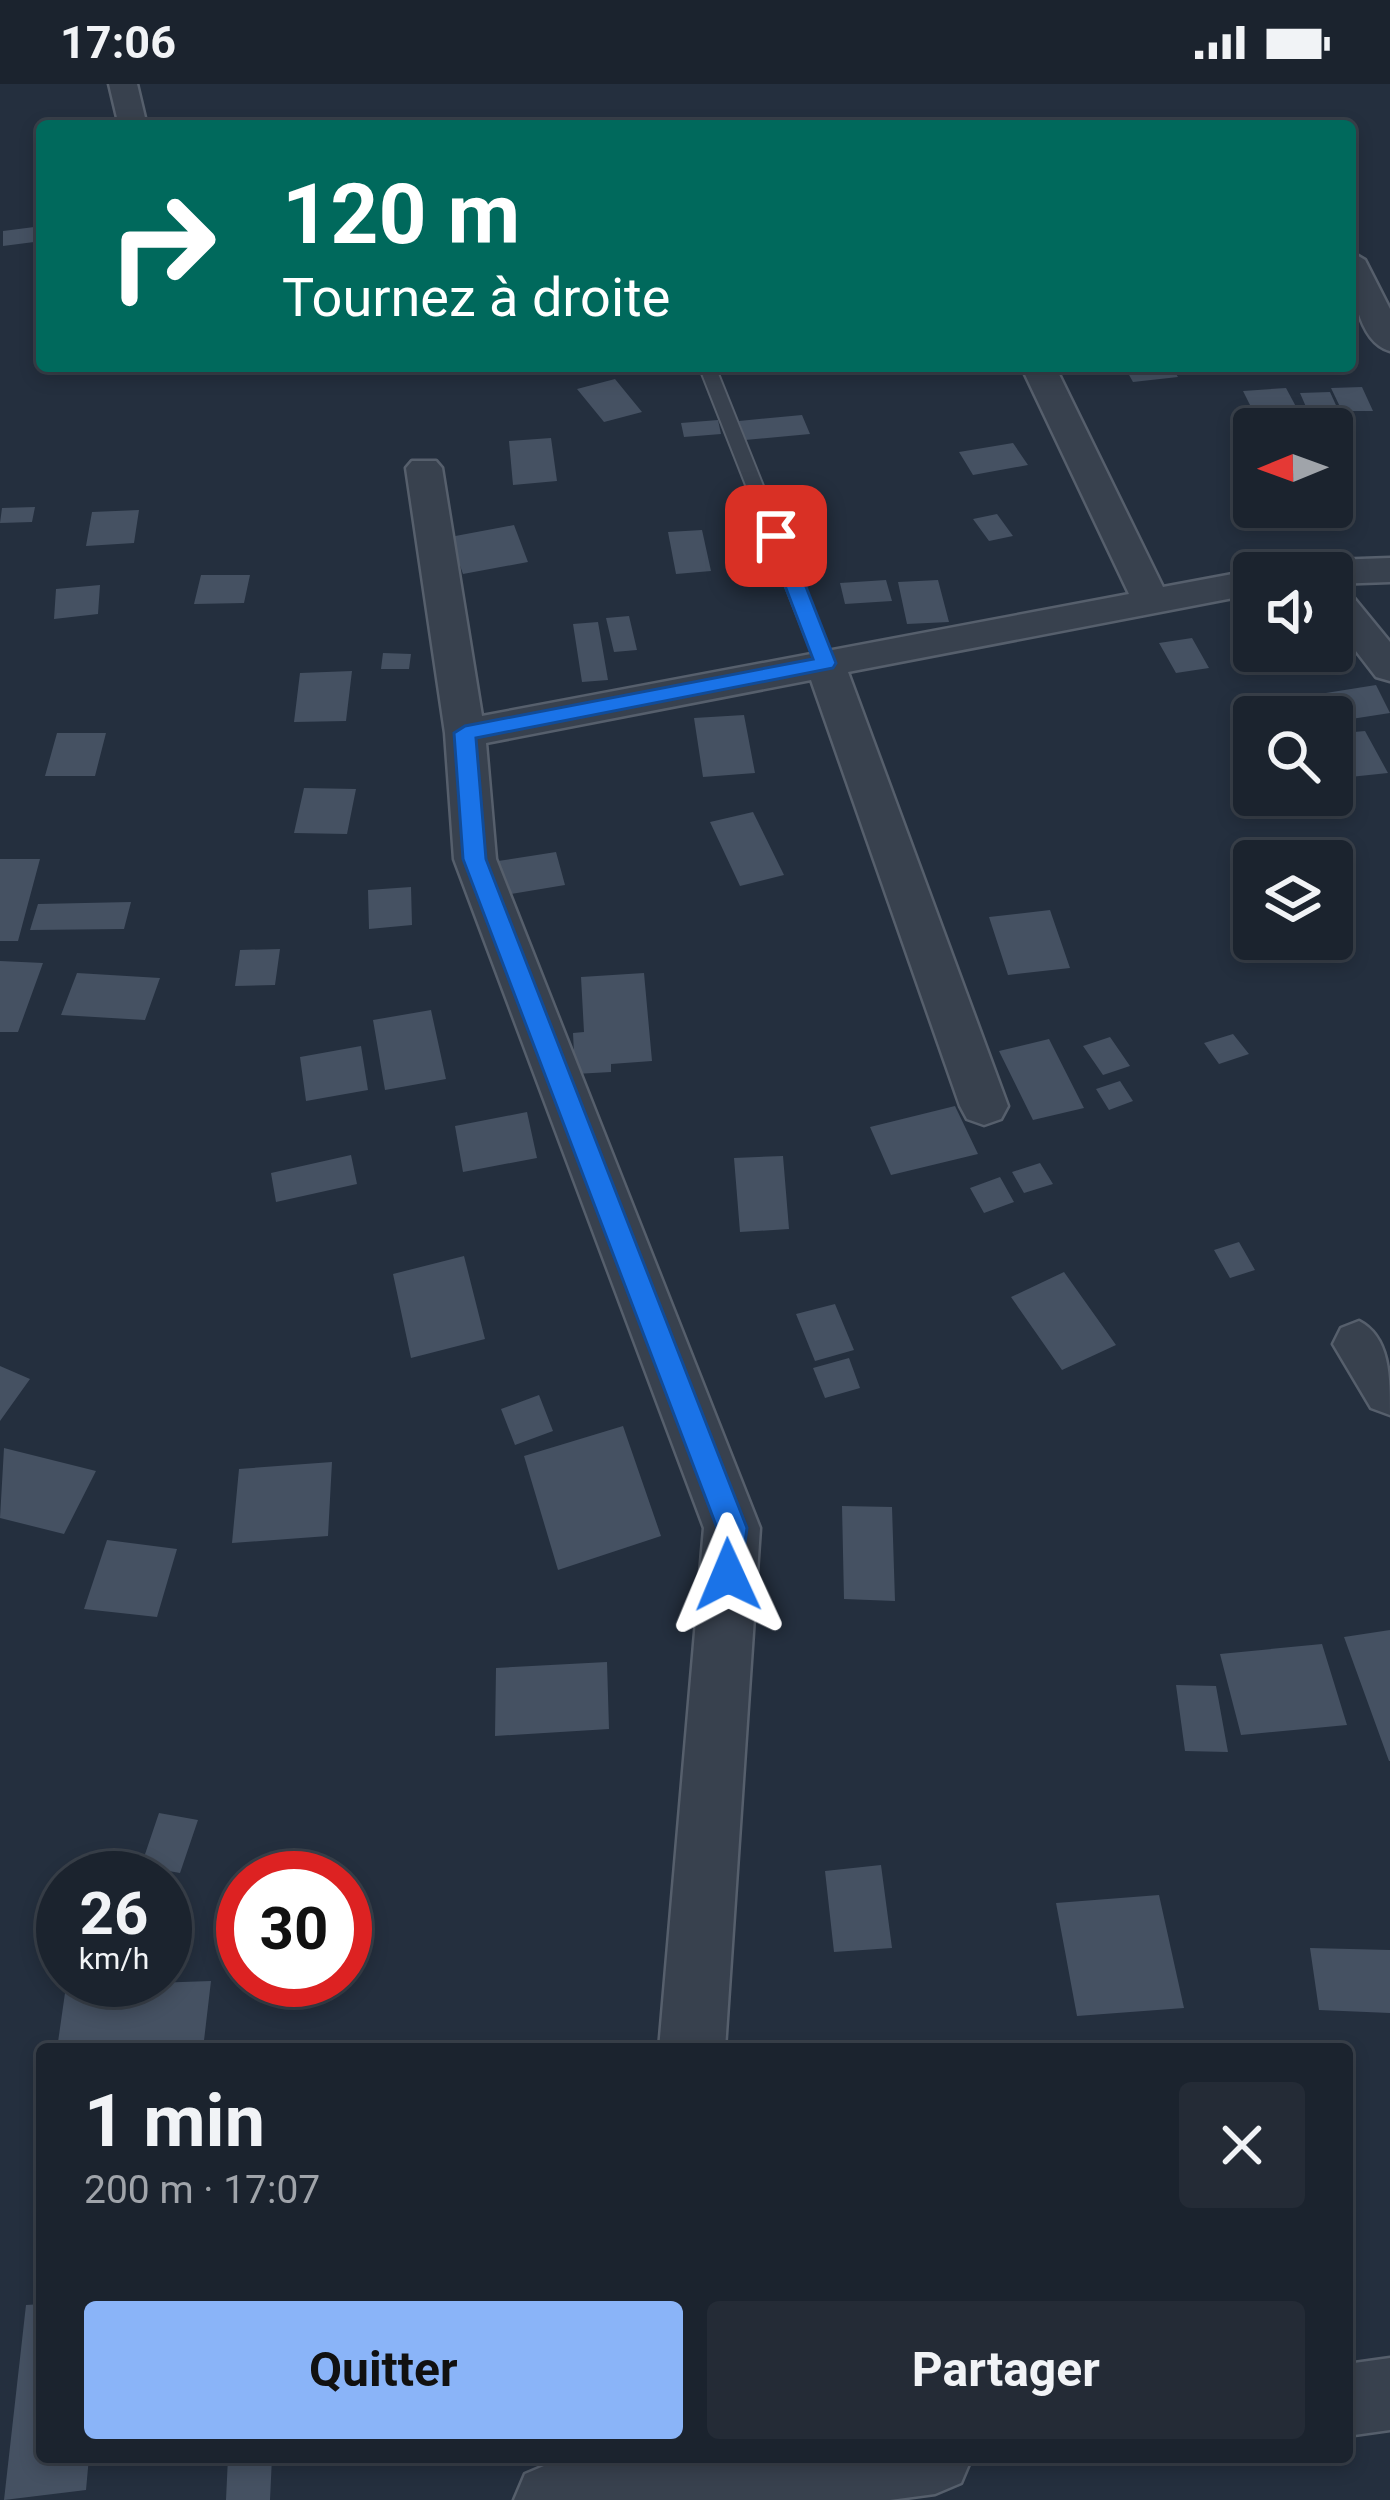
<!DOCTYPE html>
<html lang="fr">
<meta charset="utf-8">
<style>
body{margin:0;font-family:Roboto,sans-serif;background:#242b36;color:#f1f3f6;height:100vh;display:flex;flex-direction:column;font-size:45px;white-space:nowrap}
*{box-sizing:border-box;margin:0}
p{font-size:39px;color:#a0a4aa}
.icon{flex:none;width:66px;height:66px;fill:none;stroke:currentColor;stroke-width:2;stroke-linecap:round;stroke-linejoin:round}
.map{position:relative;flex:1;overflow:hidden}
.side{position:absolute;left:36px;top:1959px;width:1317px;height:420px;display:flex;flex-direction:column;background:#1b232e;border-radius:12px;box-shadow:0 6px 18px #0003,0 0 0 3px #39404a}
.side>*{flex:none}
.hud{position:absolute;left:36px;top:36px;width:1320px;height:252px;border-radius:12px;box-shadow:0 6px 18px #0003,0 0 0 3px #39404a;background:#00695c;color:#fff;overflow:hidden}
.needle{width:78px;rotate:269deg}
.controls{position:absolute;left:1233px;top:324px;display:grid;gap:24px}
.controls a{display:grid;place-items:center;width:120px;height:120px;border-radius:12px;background:#1b232e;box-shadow:0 6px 18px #0003,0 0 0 3px #39404a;font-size:60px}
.speed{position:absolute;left:36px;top:1767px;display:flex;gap:24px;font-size:60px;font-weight:700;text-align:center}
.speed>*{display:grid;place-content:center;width:156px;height:156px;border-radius:50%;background:#1b232e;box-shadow:0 6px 18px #0003,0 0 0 3px #39404a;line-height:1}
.speed small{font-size:30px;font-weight:400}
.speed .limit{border:18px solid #d22;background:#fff;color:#111}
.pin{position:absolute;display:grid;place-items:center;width:102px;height:102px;color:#fff;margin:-51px;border-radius:24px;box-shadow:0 6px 18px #0006}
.me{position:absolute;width:132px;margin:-66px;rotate:359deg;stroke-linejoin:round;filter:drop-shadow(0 0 9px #0008)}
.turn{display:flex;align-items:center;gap:42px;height:252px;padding:0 48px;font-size:54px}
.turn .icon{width:156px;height:156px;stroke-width:2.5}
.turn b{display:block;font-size:84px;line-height:102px}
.round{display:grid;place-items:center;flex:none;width:126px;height:126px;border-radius:12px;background:#242b36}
.headline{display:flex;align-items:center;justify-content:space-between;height:204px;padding:0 48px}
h1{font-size:72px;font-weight:700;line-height:90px}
.cta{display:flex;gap:24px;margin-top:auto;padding:24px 48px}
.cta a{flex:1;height:138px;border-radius:12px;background:#8ab4f8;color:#111;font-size:48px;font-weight:700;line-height:138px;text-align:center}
.cta a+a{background:#242b36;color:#f1f3f6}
.status{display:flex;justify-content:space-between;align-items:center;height:84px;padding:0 60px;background:#1b232e;direction:ltr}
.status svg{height:33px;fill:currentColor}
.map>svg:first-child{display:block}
.building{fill:#455162}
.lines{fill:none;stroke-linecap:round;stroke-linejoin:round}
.service-casing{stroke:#565f6c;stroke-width:4}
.minor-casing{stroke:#565f6c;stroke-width:5}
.service{fill:#38414e;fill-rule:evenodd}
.minor{fill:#38414e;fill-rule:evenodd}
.route{fill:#1a73e8;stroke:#114b97;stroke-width:3}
</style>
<div class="status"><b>17:06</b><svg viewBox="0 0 49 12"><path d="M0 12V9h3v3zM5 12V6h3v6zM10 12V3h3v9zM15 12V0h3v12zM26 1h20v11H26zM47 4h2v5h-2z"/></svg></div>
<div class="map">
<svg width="1390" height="2416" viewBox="0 0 1390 2416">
<rect width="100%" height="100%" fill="#242f3e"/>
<path class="building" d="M42,142V157L3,162V147Z
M1124,282H1171L1178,293L1133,298Z
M615,295L642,328L604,338L577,305Z
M1362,303L1373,327H1342L1331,304Z
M1286,304L1308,345H1262L1243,307Z
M1330,308L1340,330L1310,332L1300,309Z
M802,331L810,350L745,356L739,337Z
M718,336L721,350L684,353L681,339Z
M551,354L557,397L513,401L509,357Z
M1013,359L1028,381L973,391L959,368Z
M35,423L32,438L0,439L2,424Z
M139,426L134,459L86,462L92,428Z
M997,430L1013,452L989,457L973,435Z
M514,441L528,478L463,490L450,453Z
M702,446L711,487L676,490L668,448Z
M201,491H250L244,519L194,520Z
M886,496L892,517L845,520L840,499Z
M938,496L949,538L907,540L898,498Z
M100,501L98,530L54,535L56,505Z
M629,532L637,566L614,568L606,534Z
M598,538L608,596L582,598L573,540Z
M1192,554L1209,584L1176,589L1159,559Z
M1262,567H1313L1318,574L1271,582Z
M383,569L411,570L409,585H381Z
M352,587L346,637L294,638L300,589Z
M1376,601L1390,629L1332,638V633H1320L1307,612Z
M744,631L755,689L703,693L694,634Z
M1365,647L1388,689L1350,693L1332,650Z
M57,649H106L95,692H45Z
M304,704L356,705L347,750L294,749Z
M753,728L784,791L740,802L710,738Z
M556,768L565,801L505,811L498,777Z
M0,775H40L18,857H0Z
M411,803L412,841L369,845L368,806Z
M131,818L124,845L30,846L38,820Z
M1050,826L1070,884L1008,891L989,833Z
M280,865L275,901L235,902L240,866Z
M0,877L43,879L18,948H0Z
M77,889L160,894L145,936L61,931Z
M644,889L652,977L611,980V988L575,990L573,949L584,948L581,893Z
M431,926L446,995L385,1006L373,936Z
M1233,950L1249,970L1219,980L1204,959Z
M1110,953L1130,982L1103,991L1083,962Z
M1049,955L1084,1024L1033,1036L999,967Z
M361,962L368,1006L306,1017L300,973Z
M1120,997L1133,1017L1109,1026L1096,1005Z
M955,1022L978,1070L891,1091L870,1043Z
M527,1028L537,1074L463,1088L455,1042Z
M351,1071L357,1100L276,1118L271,1089Z
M783,1072L789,1145L740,1148L734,1074Z
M1040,1079L1053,1100L1024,1109L1012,1088Z
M1000,1093L1014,1118L984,1129L970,1104Z
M1239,1158L1255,1186L1230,1194L1214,1166Z
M464,1172L485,1255L411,1274L393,1190Z
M1064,1188L1116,1261L1062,1286L1011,1213Z
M835,1220L854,1266L815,1277L796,1230Z
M849,1274L860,1304L825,1314L813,1284Z
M0,1282L30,1295L0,1337Z
M539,1311L553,1347L515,1361L501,1325Z
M623,1342L661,1452L558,1486L524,1372Z
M4,1364L96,1387L64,1450L0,1434Z
M332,1378L328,1452L232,1459L239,1385Z
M842,1422L892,1423L895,1517L844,1515Z
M107,1456L177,1465L157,1533L84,1525Z
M1390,1546V1677H1389L1344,1553Z
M1322,1560L1347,1641L1241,1651L1220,1570Z
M607,1578L609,1645L495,1652L496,1584Z
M1176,1601L1216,1602L1228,1668L1185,1667Z
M159,1729L198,1736L180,1789L141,1782Z
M881,1781L892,1864L834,1868L825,1787Z
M1159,1811L1184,1924L1077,1932L1056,1819Z
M1310,1864L1390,1866V1929L1319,1926Z
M211,1897L203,1965H57L66,1902Z
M42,2220V2373H89L86,2406L4,2416L26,2221Z
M228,2373H272L270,2416H226Z"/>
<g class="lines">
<defs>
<path id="service" d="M699,282H715L834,579L831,583L825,585L816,579Z"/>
<path id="minor" d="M109,0H137L147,42H119Z
M1350,167L1365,176L1390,225V267C1356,258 1350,196 1350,167Z
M1021,282H1055L1163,503L1254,486L1265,489H1254V510L848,588L1008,1022L1001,1035L984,1041L967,1035L960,1022L811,596L486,659L496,775L760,1444L725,1965H659L704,1444L454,775L445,649L406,384L412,377H436L442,384L482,632L1129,510Z
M1390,474V498L1334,500L1345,503L1390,558V597L1376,593L1332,536V489H1284L1290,481L1303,477Z
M1359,1237C1390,1253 1390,1292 1390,1331L1371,1324L1333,1260L1341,1244Z
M1390,2274V2346L1347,2352V2280Z
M664,2373H972L961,2399L935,2410L890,2416H514L525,2390L551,2379Z"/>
</defs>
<use href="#service" class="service-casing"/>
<use href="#minor" class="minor-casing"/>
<use href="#service" class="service"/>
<use href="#minor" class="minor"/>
</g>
<path class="route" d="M776,446L786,452L836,579L833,584L476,654L486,775L747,1444L739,1501L728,1506L717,1501L713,1491L717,1444L463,775L454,649L465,642L813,575L766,452Z"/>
</svg>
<div class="controls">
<a><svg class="needle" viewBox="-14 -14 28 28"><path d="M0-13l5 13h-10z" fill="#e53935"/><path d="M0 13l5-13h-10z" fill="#a0a4aa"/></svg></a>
<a><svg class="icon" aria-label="sound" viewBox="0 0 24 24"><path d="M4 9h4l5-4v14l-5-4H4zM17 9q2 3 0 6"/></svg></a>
<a><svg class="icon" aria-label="search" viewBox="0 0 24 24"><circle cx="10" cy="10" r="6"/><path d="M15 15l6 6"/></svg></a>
<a><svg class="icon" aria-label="layers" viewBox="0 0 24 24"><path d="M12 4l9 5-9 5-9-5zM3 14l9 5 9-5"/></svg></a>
</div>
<div class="speed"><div>26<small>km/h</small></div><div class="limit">30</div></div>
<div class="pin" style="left:776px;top:452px;background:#d93025"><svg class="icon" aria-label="arrive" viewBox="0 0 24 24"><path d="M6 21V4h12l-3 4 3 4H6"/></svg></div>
<svg class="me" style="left:728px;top:1491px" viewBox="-20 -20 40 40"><path d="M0-17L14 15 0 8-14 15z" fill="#1a73e8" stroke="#fff" stroke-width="4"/></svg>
<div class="hud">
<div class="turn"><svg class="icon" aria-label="right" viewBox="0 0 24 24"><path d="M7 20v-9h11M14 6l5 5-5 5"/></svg><div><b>120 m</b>Tournez à droite</div></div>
</div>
<section class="side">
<div class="headline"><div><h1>1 min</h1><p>200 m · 17:07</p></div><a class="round"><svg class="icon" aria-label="close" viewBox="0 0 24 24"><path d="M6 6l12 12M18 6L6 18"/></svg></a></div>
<div class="cta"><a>Quitter</a><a>Partager</a></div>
</section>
</div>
